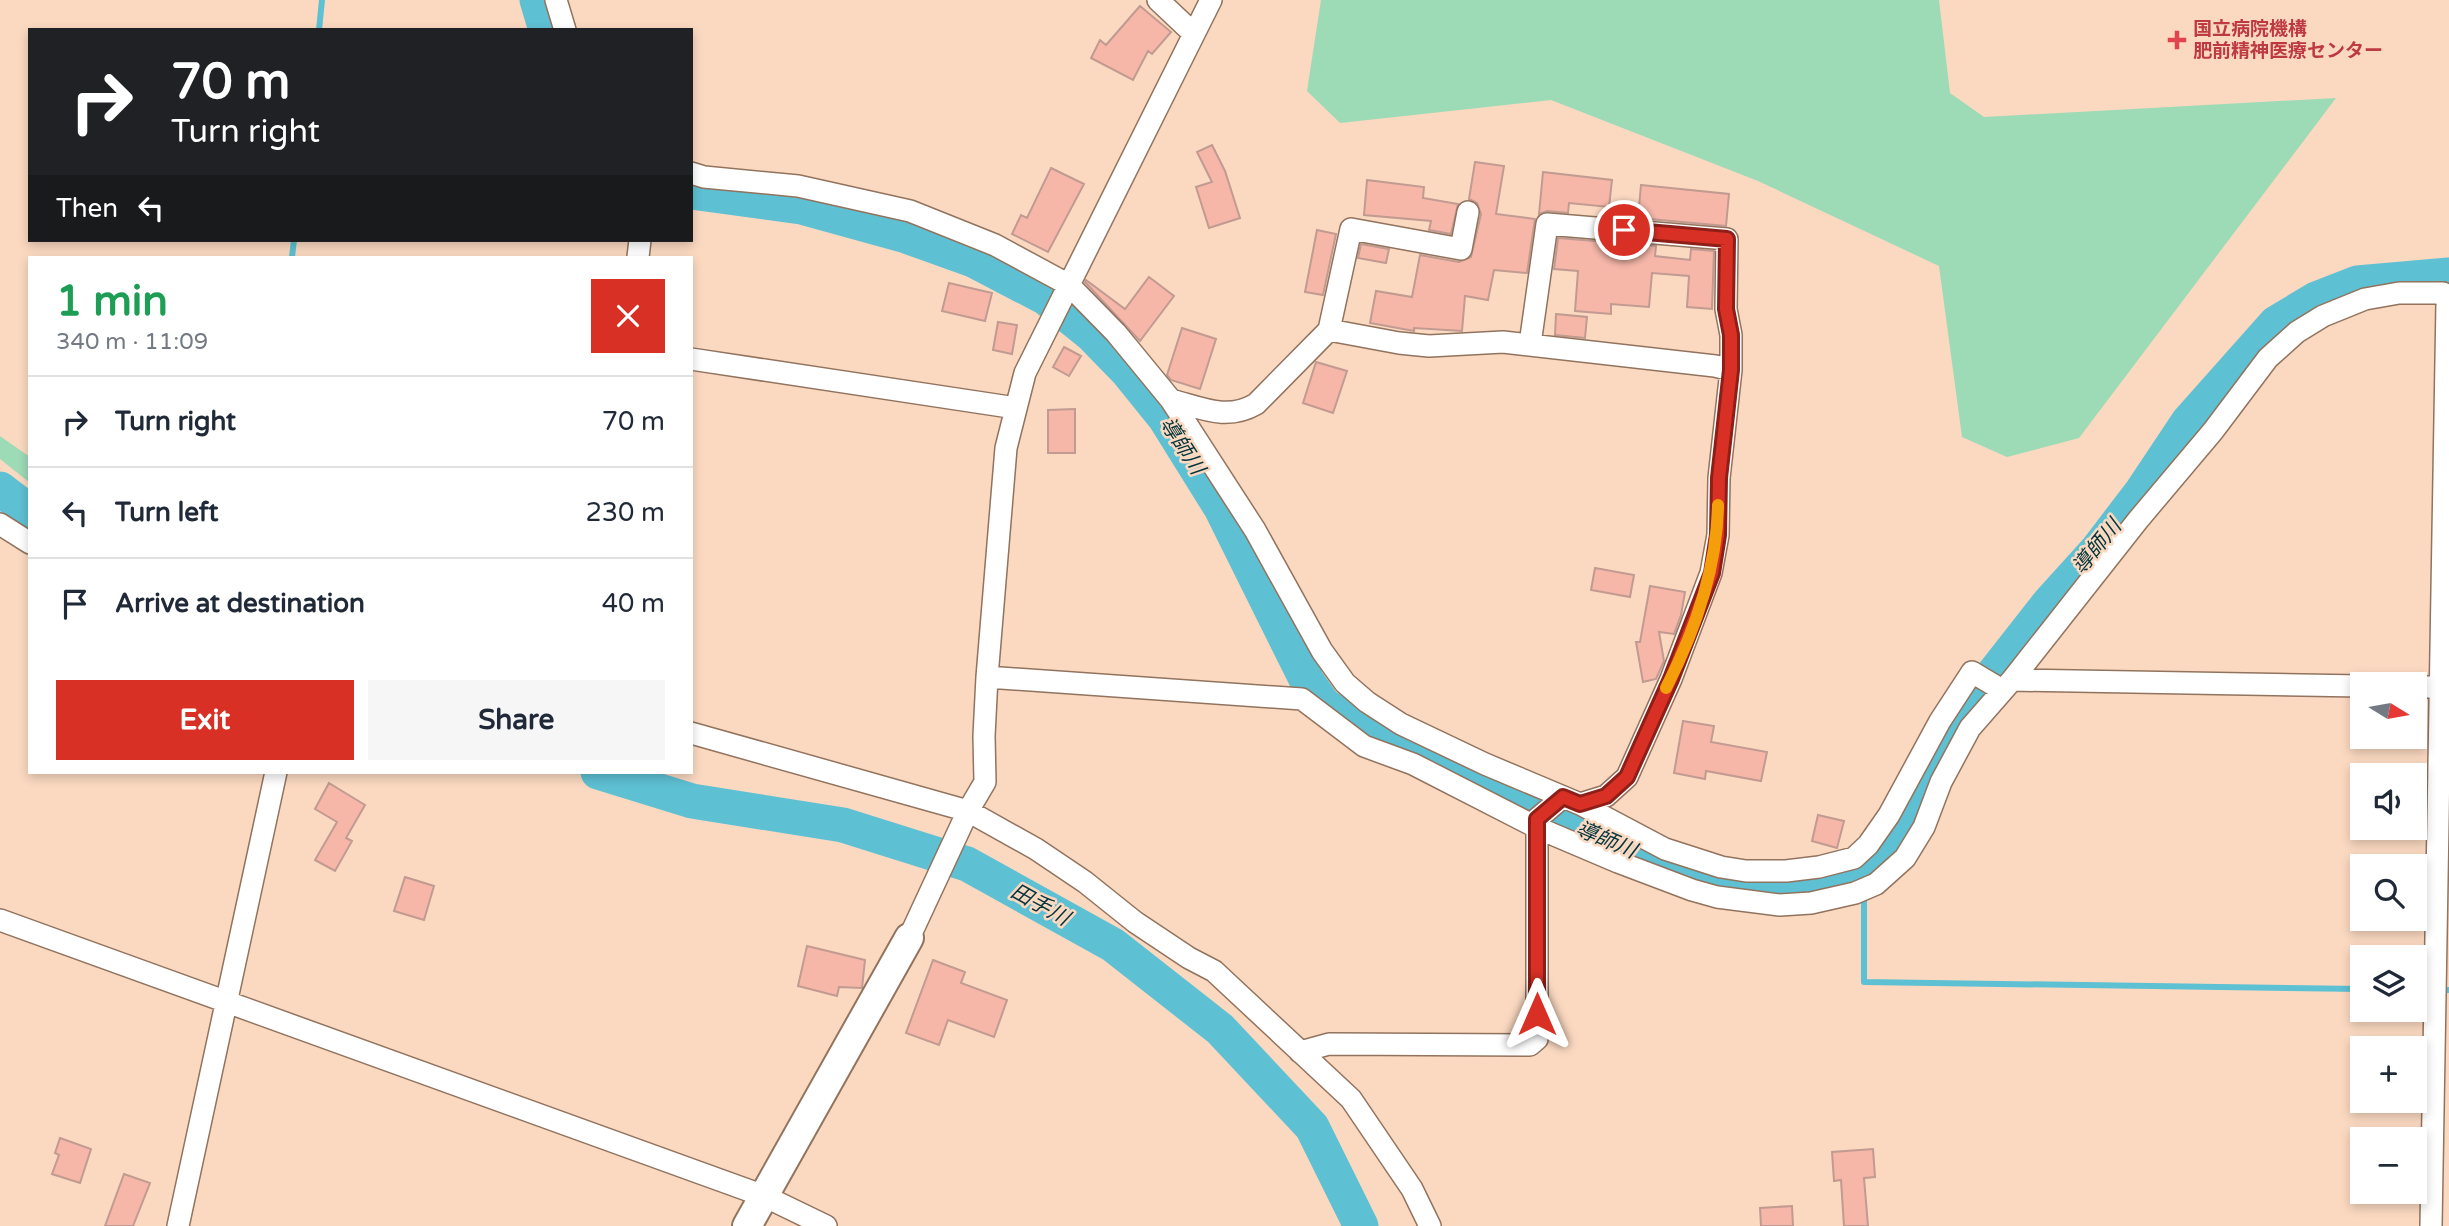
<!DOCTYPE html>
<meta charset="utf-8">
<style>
body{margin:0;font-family:"Varela Round","Noto Sans JP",sans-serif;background:#f6f6f7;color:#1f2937;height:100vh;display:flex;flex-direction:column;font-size:26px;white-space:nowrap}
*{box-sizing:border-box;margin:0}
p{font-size:23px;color:#747a83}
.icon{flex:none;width:38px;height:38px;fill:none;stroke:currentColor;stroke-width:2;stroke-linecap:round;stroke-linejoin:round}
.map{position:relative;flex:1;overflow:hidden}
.details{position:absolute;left:28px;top:256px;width:665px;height:518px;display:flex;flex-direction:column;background:#fff;border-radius:0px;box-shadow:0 4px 10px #0003}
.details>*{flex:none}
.guide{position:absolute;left:28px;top:28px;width:665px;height:214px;border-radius:0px;box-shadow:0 4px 10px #0003;background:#202124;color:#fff;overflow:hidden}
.needle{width:46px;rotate:101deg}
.fabs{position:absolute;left:2350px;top:672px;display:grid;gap:14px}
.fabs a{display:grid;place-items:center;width:77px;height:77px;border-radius:0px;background:#fff;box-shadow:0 4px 10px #0003;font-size:35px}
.pin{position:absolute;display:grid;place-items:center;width:60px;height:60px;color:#fff;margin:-30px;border:4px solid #fff;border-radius:50%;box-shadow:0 2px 7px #0007}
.me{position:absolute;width:77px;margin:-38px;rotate:0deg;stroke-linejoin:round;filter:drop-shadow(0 0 5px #0008)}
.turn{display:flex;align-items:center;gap:24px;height:147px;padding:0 28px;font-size:32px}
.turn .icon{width:91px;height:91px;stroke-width:2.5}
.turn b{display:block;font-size:49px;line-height:60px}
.then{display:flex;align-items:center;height:66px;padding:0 28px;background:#0003;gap:14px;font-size:26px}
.round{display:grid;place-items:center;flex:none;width:74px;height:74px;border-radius:0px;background:#f6f6f7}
.head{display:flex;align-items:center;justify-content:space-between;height:119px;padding:0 28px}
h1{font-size:42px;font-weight:800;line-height:52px;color:#1e9e55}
.action{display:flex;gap:14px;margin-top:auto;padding:14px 28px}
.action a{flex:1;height:80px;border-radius:0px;background:#d93025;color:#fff;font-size:28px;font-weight:800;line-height:80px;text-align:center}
.action a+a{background:#f6f6f7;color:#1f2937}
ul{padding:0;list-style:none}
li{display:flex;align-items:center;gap:21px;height:91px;padding:0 28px;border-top:2px solid #e0e1e3}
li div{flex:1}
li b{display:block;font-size:26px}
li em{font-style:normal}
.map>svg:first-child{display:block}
.green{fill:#9ddab6}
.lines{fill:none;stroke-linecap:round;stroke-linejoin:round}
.stream{stroke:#5ec0d3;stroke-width:6}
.river{stroke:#5ec0d3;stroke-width:35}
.building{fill:#f6b7a9;stroke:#c19a91;stroke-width:2}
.street-casing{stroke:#91735e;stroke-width:24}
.secondary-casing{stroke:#91735e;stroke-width:32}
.street{stroke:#fff;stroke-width:21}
.secondary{stroke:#fff;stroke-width:28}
.route-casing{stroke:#8d1f18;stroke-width:18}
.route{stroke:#d93025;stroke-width:12}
.slow{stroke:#f59e0b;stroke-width:12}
.health-dot{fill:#e0444e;stroke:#fbd9c1;stroke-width:2.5}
.labels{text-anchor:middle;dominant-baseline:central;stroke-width:5;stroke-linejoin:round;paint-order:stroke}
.health-label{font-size:19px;font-weight:bold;fill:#be3a42;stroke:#fbd9c1;text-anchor:start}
.water-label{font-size:21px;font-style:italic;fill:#04353d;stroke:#fbd9c1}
</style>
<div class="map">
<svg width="2449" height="1226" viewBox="0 0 2449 1226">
<rect width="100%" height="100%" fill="#fbd9c1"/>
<path class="green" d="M1321,0H1939L1950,93L1984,117L2336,98L2079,438L2007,457L1962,437L1939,266L1758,181L1551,100L1340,123L1307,91Z
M0,436L27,455L30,454V483L0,459Z"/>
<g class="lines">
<path class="stream" d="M319,30L322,0
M292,257L294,240
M1864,870V883
M1864,894V982L2362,989
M2415,990H2449"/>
<path class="river" d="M537,0L546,30
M691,192L801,207L906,236L973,260L1046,298L1091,334L1127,371L1165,418L1221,508L1307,681L1324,705L1371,735L1499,791L1560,821L1609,839L1681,872L1728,888L1766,892L1796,893L1825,886L1864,870L1895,834L1928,763L1965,710L2049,603L2097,550L2142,491L2188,422L2276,323L2316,299L2357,283L2449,275
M0,489L30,512
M598,772L692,801L843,825L967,864L1113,945L1220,1029L1312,1127L1361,1226"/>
</g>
<path class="building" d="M1140,6L1171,32L1152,54L1148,51L1133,80L1091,58L1100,40L1106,45Z
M1212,145L1225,171L1240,218L1209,228L1196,187L1212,182L1197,152Z
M1475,162L1504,166L1496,214L1535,219L1527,273L1494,270L1488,300L1465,296L1462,331L1414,328V331L1370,323L1376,291L1412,297L1420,255L1459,262L1471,257L1481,214L1477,203L1469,199Z
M1051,168L1084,184L1048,252L1012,234L1021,215L1027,218Z
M1543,172L1612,180L1609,207L1569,203L1568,213L1547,211L1539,214Z
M1367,180L1424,187L1423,198L1458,204L1451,234L1429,230L1431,221L1364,215Z
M1641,185L1729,194L1726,226L1638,218Z
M1317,230L1336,234L1323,295L1305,292Z
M1558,238L1656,246L1655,256L1690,260L1691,249L1714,251L1712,309L1687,307L1689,276L1652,273L1649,307L1611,304V314L1575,311L1578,271L1554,269Z
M1361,244L1389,249L1386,263L1358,258Z
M1149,277L1174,296L1140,341L1085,282L1086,280L1125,309Z
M949,283L992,293L985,321L942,311Z
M1556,314L1587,317L1585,338L1555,335Z
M998,322L1017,325L1012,354L993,350Z
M1182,328L1216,339L1200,389L1171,380L1167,375Z
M1064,347L1081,356L1069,376L1053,367Z
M1316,362L1347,371L1333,413L1303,403Z
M1075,409V453H1048V410Z
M1595,568L1634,575L1630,597L1591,590Z
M1650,586L1685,592L1681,615L1674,634L1659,632L1664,661L1656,679L1643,682L1636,642H1640Z
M1683,721L1714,726L1711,742L1767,752L1761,781L1706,771L1705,779L1674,773Z
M329,783L365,805L346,838L352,841L335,871L315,860L337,822L315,809Z
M1818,815L1844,821L1837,848L1812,841Z
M405,877L434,886L424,920L394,911Z
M807,946L865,960L862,988L839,987L837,996L798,986Z
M933,960L965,972L961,983L1007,1000L994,1037L948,1020L939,1045L906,1033Z
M60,1138L91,1149L80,1183L52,1174L59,1155L55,1153Z
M1873,1149L1875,1177L1864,1178L1868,1226H1844L1841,1180L1834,1181L1832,1152Z
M124,1174L150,1183L133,1226H105Z
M1792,1206L1793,1226H1761L1760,1208Z"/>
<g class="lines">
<defs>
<path id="street" d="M556,0L565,30
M1158,0L1194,34
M691,173L704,177L798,186L910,211L995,245L1069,285L1116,333L1171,400L1255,530L1322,651L1345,683L1367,702L1401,724L1485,764L1580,804L1665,849L1721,867L1746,871H1786L1819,867L1854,858L1868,845L1889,815L1940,721L1972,672L2002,690
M638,257L640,240
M1329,330L1351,229L1461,249L1468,212
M1530,344L1547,224L1727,239L1726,309L1731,335V370L1719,478L1718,535L1711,573L1671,679L1627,777L1606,796L1580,804
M691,359L1016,408
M1171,400C1202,408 1227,421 1256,404L1329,330L1399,343L1429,346L1503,342L1715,366L1731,370
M0,524L30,543
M987,677L1302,699L1364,746L1413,764L1538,828L1618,862L1692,890L1717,897L1780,905L1811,903L1855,893L1876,884L1905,858L1924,827L1941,782L1970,728L2012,680L2138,520L2213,431L2268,358L2297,332L2323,316L2365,299L2399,293H2443L2447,302L2431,1226
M2012,680L2362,686
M2415,687H2449
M691,733L968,811L1036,849L1085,882L1135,922L1189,958L1214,971L1351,1099L1412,1189L1430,1226
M0,920L764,1196L826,1226
M909,938L968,811L985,782L984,736L987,677L1006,448L1025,373L1211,0
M1300,1052L1329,1044L1530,1045L1537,1039V819L1563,797
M178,1226L276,772"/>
<path id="secondary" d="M747,1226L909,938"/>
</defs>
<use href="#street" class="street-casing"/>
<use href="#secondary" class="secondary-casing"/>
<use href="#street" class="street"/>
<use href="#secondary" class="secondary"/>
</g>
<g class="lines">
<defs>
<path id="route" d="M1537,1014V819L1563,797L1580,804L1606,796L1627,777L1671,679L1712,573L1718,535L1719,478L1731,370V335L1726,309L1727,239L1624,230"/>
</defs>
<use href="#route" class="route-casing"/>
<use href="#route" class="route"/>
<path class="slow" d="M1666,688C1695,631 1717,569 1718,505"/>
</g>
<path class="health-dot" d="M2173.5 29.5h7v7h7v7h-7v7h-7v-7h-7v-7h7z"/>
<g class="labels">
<g class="health-label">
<text x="2193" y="29">国立病院機構<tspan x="2193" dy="22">肥前精神医療センター</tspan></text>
</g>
<g class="water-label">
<text transform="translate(1182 446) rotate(57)">導師川</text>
<text transform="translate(2097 547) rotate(-51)">導師川</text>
<text transform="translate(1606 840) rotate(23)">導師川</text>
<text transform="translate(1040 905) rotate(29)">田手川</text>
</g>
</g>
</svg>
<div class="fabs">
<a><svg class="needle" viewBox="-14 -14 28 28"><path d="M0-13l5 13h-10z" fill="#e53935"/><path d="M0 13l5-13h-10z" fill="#747a83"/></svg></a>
<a><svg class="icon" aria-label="sound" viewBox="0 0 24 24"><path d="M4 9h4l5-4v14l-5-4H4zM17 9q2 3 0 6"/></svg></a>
<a><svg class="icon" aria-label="search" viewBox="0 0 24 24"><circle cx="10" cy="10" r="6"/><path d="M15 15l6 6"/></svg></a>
<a><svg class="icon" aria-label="layers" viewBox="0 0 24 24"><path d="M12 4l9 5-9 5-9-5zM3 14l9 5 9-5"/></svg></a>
<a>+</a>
<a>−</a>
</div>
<div class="pin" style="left:1624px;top:230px;background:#d93025"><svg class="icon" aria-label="arrive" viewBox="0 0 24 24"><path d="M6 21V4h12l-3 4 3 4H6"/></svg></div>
<svg class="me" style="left:1537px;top:1014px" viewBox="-20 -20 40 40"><path d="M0-17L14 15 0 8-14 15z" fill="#d93025" stroke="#fff" stroke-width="4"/></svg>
<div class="guide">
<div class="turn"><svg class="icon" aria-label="right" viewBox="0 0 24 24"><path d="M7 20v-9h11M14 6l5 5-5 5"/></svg><div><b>70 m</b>Turn right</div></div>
<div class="then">Then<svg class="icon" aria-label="left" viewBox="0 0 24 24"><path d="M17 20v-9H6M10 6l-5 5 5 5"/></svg></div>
</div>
<section class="details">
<div class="head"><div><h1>1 min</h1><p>340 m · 11:09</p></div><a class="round" style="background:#d93025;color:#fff"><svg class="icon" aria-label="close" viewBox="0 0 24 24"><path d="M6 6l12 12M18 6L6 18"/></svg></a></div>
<ul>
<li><svg class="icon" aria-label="right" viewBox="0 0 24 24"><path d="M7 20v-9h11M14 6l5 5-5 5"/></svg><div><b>Turn right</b></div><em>70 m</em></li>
<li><svg class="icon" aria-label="left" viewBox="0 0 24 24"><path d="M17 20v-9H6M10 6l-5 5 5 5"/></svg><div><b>Turn left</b></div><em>230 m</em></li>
<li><svg class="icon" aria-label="arrive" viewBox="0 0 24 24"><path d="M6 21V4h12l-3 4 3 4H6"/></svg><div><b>Arrive at destination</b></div><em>40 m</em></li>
</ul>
<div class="action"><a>Exit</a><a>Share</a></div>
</section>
</div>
